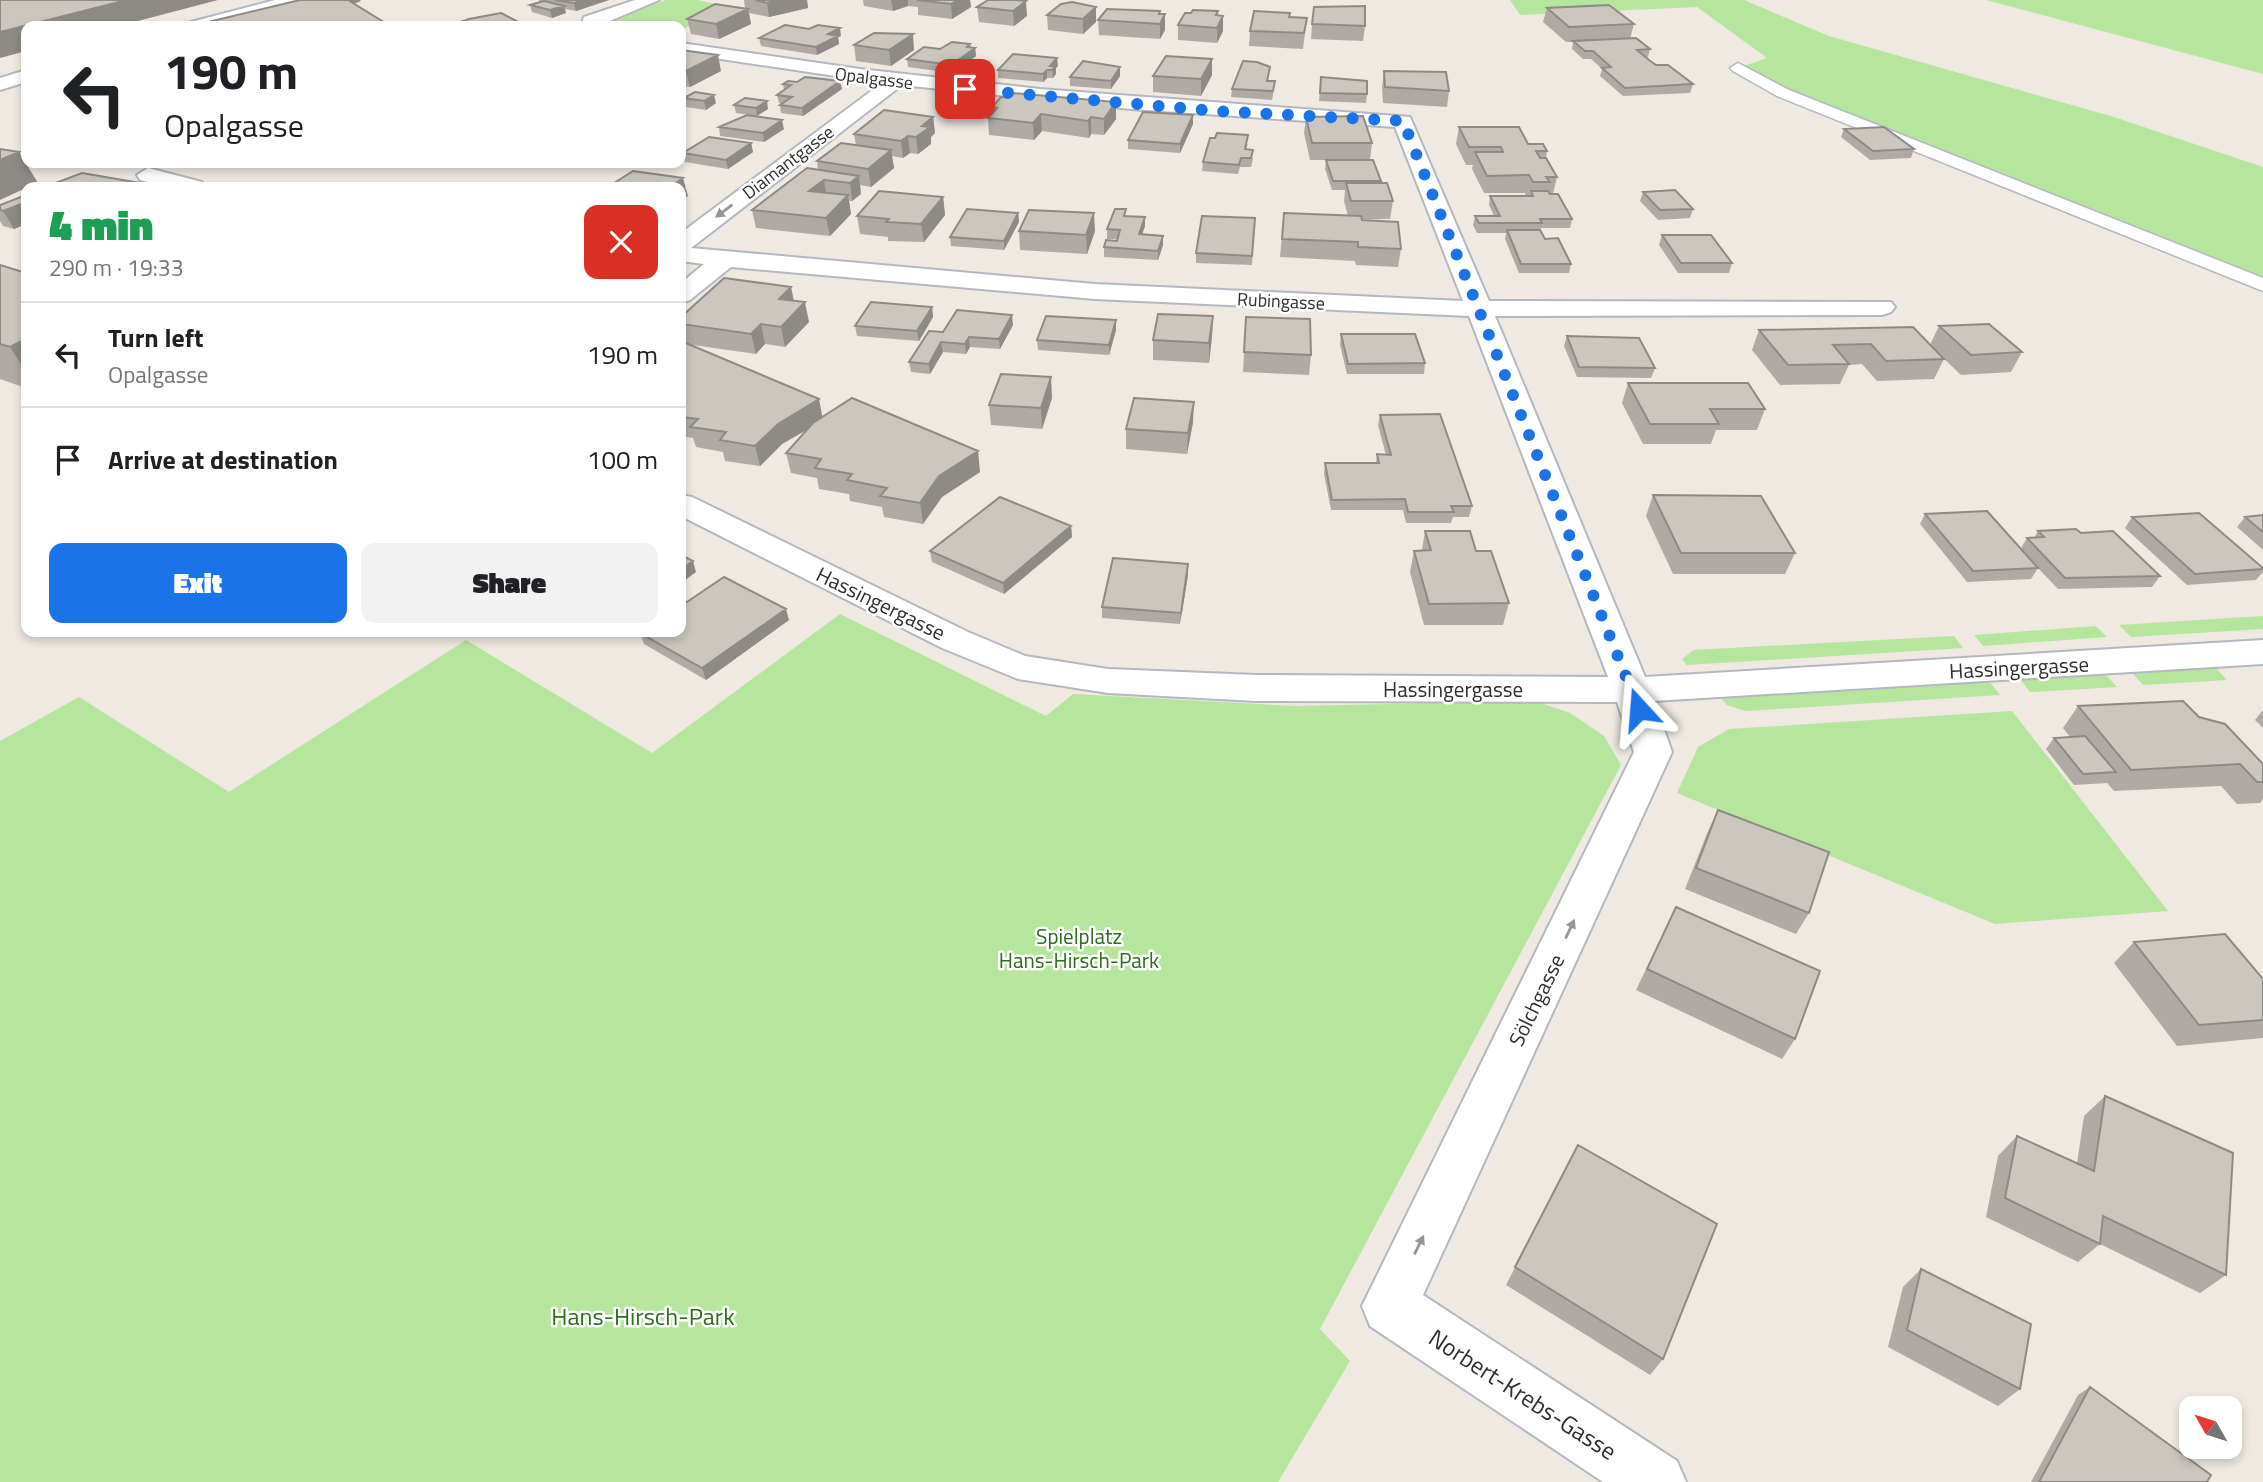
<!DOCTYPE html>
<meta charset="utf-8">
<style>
body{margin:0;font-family:"Titillium Web",sans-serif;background:#f2f2f2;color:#202124;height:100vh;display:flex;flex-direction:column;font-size:26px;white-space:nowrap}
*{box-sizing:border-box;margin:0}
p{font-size:23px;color:#757577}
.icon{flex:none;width:38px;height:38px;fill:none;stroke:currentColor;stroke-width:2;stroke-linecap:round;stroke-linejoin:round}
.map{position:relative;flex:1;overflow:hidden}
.panel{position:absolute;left:21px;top:182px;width:665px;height:455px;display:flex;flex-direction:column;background:#fff;border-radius:14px;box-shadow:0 4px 10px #0003}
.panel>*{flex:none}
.banner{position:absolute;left:21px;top:21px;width:665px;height:147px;border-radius:14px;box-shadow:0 4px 10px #0003;background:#fff;color:#202124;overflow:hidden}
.needle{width:46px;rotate:309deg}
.controls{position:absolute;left:2179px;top:1396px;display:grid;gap:14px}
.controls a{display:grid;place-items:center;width:63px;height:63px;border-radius:14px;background:#fff;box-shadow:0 4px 10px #0003;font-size:35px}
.pin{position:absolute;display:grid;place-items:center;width:60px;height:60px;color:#fff;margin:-30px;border-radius:14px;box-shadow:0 4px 10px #0006}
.me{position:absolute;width:77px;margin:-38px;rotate:341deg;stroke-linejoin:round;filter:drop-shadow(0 0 5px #0008)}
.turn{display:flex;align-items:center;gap:24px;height:147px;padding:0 28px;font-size:32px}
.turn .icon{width:91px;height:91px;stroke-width:2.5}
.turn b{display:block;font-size:49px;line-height:60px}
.round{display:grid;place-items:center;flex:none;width:74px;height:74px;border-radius:14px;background:#f2f2f2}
.summary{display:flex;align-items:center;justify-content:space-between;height:119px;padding:0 28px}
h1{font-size:42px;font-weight:800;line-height:52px;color:#1e9e55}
.cta{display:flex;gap:14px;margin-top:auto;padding:14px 28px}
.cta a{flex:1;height:80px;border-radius:14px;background:#1a73e8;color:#fff;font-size:28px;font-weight:800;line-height:80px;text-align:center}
.cta a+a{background:#f2f2f2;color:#202124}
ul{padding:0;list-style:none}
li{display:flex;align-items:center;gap:21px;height:105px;padding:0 28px;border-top:2px solid #e0e0e0}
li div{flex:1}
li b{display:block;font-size:26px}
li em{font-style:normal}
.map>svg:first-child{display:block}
.green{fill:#b6e59e}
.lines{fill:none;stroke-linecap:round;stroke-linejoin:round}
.service-casing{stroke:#b4b7c1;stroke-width:3}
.minor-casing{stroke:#b4b7c1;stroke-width:4}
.secondary-casing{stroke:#b4b7c1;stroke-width:4}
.service{fill:#fff;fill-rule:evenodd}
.minor{fill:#fff;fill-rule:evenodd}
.secondary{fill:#fff;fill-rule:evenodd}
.wall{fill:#afaba4}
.shaded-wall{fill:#8e8b86}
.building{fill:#cbc7bf;stroke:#8e8b86;stroke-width:2}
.oneway{fill:#969696}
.route{stroke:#1a73e8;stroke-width:12;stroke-dasharray:0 21.6}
.labels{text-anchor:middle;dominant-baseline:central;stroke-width:5;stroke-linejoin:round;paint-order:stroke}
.far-street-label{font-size:18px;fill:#2e2e2e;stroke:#fff}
.street-label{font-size:21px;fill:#2e2e2e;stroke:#fff}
.park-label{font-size:21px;fill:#2c6e1b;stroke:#fff}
.near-park-label{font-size:24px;fill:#2c6e1b;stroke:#fff}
.near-street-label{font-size:24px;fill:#2e2e2e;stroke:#fff}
</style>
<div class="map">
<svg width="2263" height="1482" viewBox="0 0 2263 1482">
<rect width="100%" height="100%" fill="#efe9e1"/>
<path class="green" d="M666,0H698L736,9L681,29L610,26L609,20Z
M1510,0H1744L1829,36L2114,117L2263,167V285L1939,157L1738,68L1767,58L1697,7L1520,15Z
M1986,0H2263V74Z
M840,614L1046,716L1073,694L1295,706L1535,701L1570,713L1604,736L1621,765L1320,1329L1350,1361L1278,1482H0V741L79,697L229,792L466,640L652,753Z
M2263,616V629L2131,637L2119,625Z
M2096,626L2107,637L1983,646L1974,635Z
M1954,636L1963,648L1687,665L1682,659L1694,650Z
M2215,667L2227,680L2143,685L2132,673Z
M2105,674L2117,687L2030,692L2020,679Z
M1989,681L2000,695L1745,711L1727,705L1721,698Z
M2012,711L2168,911L1995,924L1677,793L1698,747L1729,729Z"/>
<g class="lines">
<defs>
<path id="service" d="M1738,63L1789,90L2263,278V291L1777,96L1733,71L1730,68Z"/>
<path id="minor" d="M635,0H659L598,26H581L584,17Z
M681,43L860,69L1040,89L1410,117L1489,301L1891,302L1895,307L1891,312L1882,315L1495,316L1645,677L2263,640V664L1654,701L1672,752L1423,1295L1677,1461L1686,1482H1603L1370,1326L1362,1306L1634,752L1617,702L1256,701L1108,693L1018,679L942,648L681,516V495L692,497L968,632L1025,656L1108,669L1256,675L1608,677L1469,316L1095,299L731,267L690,300L681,303V283L704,264L681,261V233L882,83L681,53ZM902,85L1131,109L1395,127L1463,301L1095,284L691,248Z
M148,168L202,182L205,187H169L140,180L137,175Z"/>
<path id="secondary" d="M275,0H302L300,4L216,26H188L191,22Z
M26,70V82L0,90V78Z"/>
</defs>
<use href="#service" class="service-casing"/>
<use href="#minor" class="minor-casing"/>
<use href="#secondary" class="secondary-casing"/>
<use href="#service" class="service"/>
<use href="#minor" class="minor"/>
<use href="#secondary" class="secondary"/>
</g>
<path class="wall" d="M539,0H609L576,11L565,9L566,13L552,18L532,12L530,5L539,2Z
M744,0H807L808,8L769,17L749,13L751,24L719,39L691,34L687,19L745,9Z
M863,0H970L971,7L952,19L918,15V7L908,6L893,11L864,6Z
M1020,1L1027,16L1014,26L979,22L977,7Z
M1096,7V22L1083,34L1048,30L1047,15Z
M1547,8L1634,24L1630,39L1650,49L1648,57H1646L1656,65L1693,84L1690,93L1623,96L1600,76L1602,69L1591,59H1583L1572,49L1573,42H1566L1543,22Z
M1160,14H1165V30L1160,39L1099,35L1098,20Z
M1218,16H1223V31L1217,43L1178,40V25Z
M1289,17L1307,18L1303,49L1249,46L1250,31Z
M1312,24L1365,26L1363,41L1311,39Z
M841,36L838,37L839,44L817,55L761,46L759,38Z
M854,45L914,50L891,66L856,61Z
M971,47L975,48L976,56L952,73L908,67L907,59L940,49Z
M681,50L721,71L690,87L681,86Z
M1058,66L1056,68V74L1053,78H1047L1043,82L998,78V70Z
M1270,67L1268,81L1274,89L1272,100L1231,97L1232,89Z
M1384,71L1449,91L1447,107L1383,103L1382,87Z
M1212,75L1201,96L1153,92V76Z
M1120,76L1111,89L1070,86V77Z
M1321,77L1367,94L1366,103L1319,101Z
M783,84L842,89L803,116L781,113L780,105L781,104L779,103L777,95L784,90Z
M684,98L716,103L706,110L686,107Z
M734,105L768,109L757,116L736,113Z
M992,107L1116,119L1104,135L1091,134L1089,138L1042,131L1034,140L989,135L988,118L992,113Z
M933,117L935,133L931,137V144L918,154L910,153L903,158L892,156L894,168L871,187L860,185L861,194L852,201H849L851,214L830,236L756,228L752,210L818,170L817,161L856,145L854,134Z
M1306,117L1372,143L1370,160H1310L1304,133Z
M1193,124L1180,153L1128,149V140Z
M719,127L784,129L764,142L720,136Z
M1459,127L1528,144L1547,151L1546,158L1557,177L1553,194L1572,219L1570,228H1541V230L1545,239L1571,264L1569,273H1519L1505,239L1506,233H1477L1473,225L1475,216H1494L1489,205L1490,196H1526L1525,193H1484L1472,169L1473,165H1466L1456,144Z
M1844,129L1914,149L1911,158L1870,160L1841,137Z
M751,143L753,152L728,169L685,162L683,153Z
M1248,144L1246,149L1253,159L1251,167H1240L1238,174L1202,171L1203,162Z
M1326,160L1381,181V183L1393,201L1390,219H1362V220L1401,249L1398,267L1356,265L1355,261L1280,257L1284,213L1348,216L1344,201L1345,190H1332L1325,169Z
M1643,192L1693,209L1690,218L1658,220L1640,201Z
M26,195V224L14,229L3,226L0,221V205Z
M943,197L945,215L924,242L888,241V237L860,234L857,216Z
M1018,213L1019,222L1004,250L951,246L950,237Z
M1126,216L1145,226L1142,234L1163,245L1158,260L1104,257V247L1117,239H1107V229Z
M1255,218L1252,265L1196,263V253Z
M1019,231H1095L1087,254L1020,250Z
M1662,235L1732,263L1729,273H1678L1659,245Z
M0,265L26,273V388L0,379Z
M794,301L809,322L785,347L765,344L756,354L686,344L822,417L980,472L942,497L923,524L884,517L882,507L850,501L849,494L819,489L817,478L791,473L786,453L807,430L782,444L760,466L725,461L723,452L696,447L693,438L681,436V317Z
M932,307L933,317L919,341L857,336L855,326Z
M1213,316L1212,336L1209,363L1153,360V340Z
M1246,317L1311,355L1309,375L1243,372Z
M1013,325L1000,349L970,347L966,354L943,352L930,374L911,372L909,362L943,332Z
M1939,326L2022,352L2011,372L1961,375L1939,354L1944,359L1934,379L1877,381L1862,364L1849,365L1840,384L1780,385L1752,350L1759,330L1930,345Z
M1116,330L1109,355L1038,350L1037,340Z
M1341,334L1425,363L1424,374H1347L1340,345Z
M1567,336L1655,368L1651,378L1577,377L1564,346Z
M1628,383L1765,409L1757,430H1716L1711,444H1643L1622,403Z
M1052,398L1042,429L991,425L989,405Z
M1380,415L1472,506L1469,517H1453L1451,523H1406L1403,510H1331L1324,474L1325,463H1376L1377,454L1386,455L1378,425Z
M1193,422L1187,454L1126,449V429Z
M1653,495L1795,553L1785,574H1673L1646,516Z
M1925,514L2021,548L2027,538H2034L2038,531L2081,533L2160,576L2152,587L2058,589L2038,568L2031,579L1967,582L1920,524Z
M2263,515V550L2237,527L2245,517Z
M2132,517L2263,568V572L2256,580L2187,585L2125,528Z
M1071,526L1072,537L1004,594L932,562L930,551Z
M1425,531L1509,603L1503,625H1424L1410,572L1414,551L1422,550Z
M1188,575L1180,624L1102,618V607Z
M789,620L706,680L644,644L640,633Z
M2078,706L2199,717L2263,764V799L2260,803L2237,804L2221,786L2114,791L2107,783L2074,785L2046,749L2054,738L2070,737L2063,728Z
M2263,710V728L2255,720Z
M1718,810L1809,913L1796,934L1685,889L1708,831Z
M1676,907L1795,1039L1782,1059L1636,990Z
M2134,942L2263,979V1038L2177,1046L2114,963Z
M2105,1096L2226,1275L2200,1293L2100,1244L2078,1262L1986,1217L1998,1156L2017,1136L2077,1163L2084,1116Z
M1578,1145L1663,1359L1650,1375L1506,1285Z
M1921,1269L2020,1389L1998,1406L1888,1347L1903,1287Z
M2090,1387L2207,1482H2031L2078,1395Z"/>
<path class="shaded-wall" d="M127,0H218L119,26H26V51L0,58V32Z
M330,0H360L361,1L335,11Z
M584,0H609L576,11L574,3Z
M777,0H807L808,8L769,17L767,3Z
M891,0H908V6L893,11Z
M958,0H970L971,7L952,19L951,4Z
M1017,0H1020V6L1026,1L1027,16L1014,26L1013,11Z
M564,6L566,13L552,18L550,10Z
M1096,7V22L1083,34V19Z
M748,9L751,24L719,39L716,24Z
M1165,14V30L1160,39V24Z
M1223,16V31L1217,43V28Z
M840,28L841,36L838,37L839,44L817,55L816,47L828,34Z
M913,34L914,50L891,66L889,50Z
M970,44L971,51L975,48L976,56L952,73L951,65Z
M718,55L721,71L690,87L686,71Z
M1057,58L1058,66L1056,68V74L1053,78L1052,70L1050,66Z
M1212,59V75L1201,96V79Z
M1120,67V76L1111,89V81Z
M1047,70V78L1043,82V74Z
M840,81L842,89L803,116L802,108Z
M714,95L716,103L706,110L704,101Z
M767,101L768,109L757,116L756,108Z
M1116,102V119L1104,135V119Z
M1041,114L1042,131L1034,140L1033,123Z
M1193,115V124L1180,153V144Z
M933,117L935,133L931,137V144L918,154L916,137L922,126Z
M1091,117V134L1089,138L1088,121Z
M782,120L784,129L764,142L763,133Z
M908,136L910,153L903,158L901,141Z
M751,143L753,152L728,169L726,160Z
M891,150L894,168L871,187L868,169Z
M19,152L38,183L26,187V188L0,200V160Z
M859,176L861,194L852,201L850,183Z
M683,178L688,196L681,201V187H670Z
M824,180L827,198L809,191Z
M140,183L142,187H131Z
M848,195L851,214L830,236L826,218Z
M943,197L945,215L924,242L921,224Z
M21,204L26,213V224L14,229L3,211Z
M1018,213L1019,222L1004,250V241Z
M1094,213L1095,231L1087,254L1086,235Z
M1145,217V226L1139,244V234Z
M1163,236V245L1158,260V251Z
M791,287L795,306L779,299Z
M805,302L809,322L785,347L781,327Z
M932,307L933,317L919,341L917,331Z
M1012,315L1013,325L1000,349L999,339Z
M1213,316L1212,336L1209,363V343Z
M1116,320V330L1109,355V345Z
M761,324L765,344L756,354L751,334Z
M969,337L970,347L966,354L965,344Z
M26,339V372L10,347Z
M941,342L943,352L930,374L929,364Z
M1051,377L1052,398L1042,429L1041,408Z
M819,399L823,420L782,444L760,466L755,446L778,424Z
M1194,402L1193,422L1187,454L1188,433Z
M978,451L980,472L942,497L923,524L920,503L939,476Z
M1071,526L1072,537L1004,594L1003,583Z
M693,561L696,572L681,583V569Z
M1188,564V575L1180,624L1181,613Z
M786,609L789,620L706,680L702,668Z"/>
<path class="building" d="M0,0H127L0,32Z
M300,0H348L390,26H197L202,24L216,23L212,21Z
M555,0H584L574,3Z
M756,0H777L767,3Z
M917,0H958L951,4Z
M988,0H1017L1026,1L1013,11L977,7Z
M544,1L564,6L550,10L530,5Z
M1072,2L1096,7L1083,19L1047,15L1061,4Z
M715,4L748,9L716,24L687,19Z
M1609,5L1634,24L1569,27L1547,8Z
M1365,6V26L1312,24L1314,7Z
M1107,9L1160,11L1159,14H1165L1160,24L1098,20Z
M1193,10L1218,11L1216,15L1223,16L1217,28L1178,25L1185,13H1191Z
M1254,11L1290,13L1289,17L1307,18L1304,33L1250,31Z
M501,13L522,24L517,26H521H456L462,25L458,23L469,19Z
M785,25L809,29L818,25L840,28L828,34L838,36L816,47L759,38Z
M874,33L913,34L889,50L854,45Z
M1636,38L1650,49L1637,50L1649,60L1656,65H1668L1693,84L1625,88L1602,68L1611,67L1593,51H1585L1573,41Z
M952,42L970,44L967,47L975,48L951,65L907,59L924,47L940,49Z
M681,50L718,55L686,71L681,70Z
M1013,54L1057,58L1050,66H1055L1052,70H1047L1043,74L998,70Z
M1166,56L1212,59L1201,79L1153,76Z
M1083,61L1120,67L1111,81L1070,77Z
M1243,61L1257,62L1270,67L1267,81H1275L1273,91L1232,89Z
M1384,71L1446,72L1449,91L1385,87Z
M805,77L840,81L802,108L780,105L792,97L777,95L791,85L783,84L788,81L797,82Z
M1321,77L1367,81V94L1320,93Z
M695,92L714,95L704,101L684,98Z
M1013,93L1116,102L1104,119L1091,117L1088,121L1041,114L1033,123L988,118L997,108L992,107L1001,97L1009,98Z
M745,98L767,101L756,108L734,105Z
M884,110L933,117L922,126L930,127L916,137L908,136L901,141L854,134Z
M1143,112L1193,115L1180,144L1128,140Z
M747,115L782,120L763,133L719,127Z
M1363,116L1372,143H1312L1306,117Z
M1459,127H1519L1528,144H1543L1547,151H1536L1540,158H1546L1557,177H1546L1550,182H1533L1529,175L1487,176L1475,152H1503L1501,147H1469Z
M1884,127L1914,149L1873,151L1844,129Z
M1217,133L1248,135L1245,149L1253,150L1251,158H1241L1239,165L1203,162L1210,138H1215Z
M709,137L751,143L726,160L683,153Z
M841,143L891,150L868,169L817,161Z
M0,149L19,152L0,160Z
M1326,160H1373L1381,181H1333Z
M807,168L859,176L850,183L824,180L809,191L848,195L826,218L752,210Z
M633,171L683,178L670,187H608Z
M82,173L140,183L131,187H45Z
M1346,183H1387L1393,201H1351Z
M1675,190L1693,209L1660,210L1643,192Z
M879,191L943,197L921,224L886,222L889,219L857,216Z
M1531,191H1548L1550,194H1558L1572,219H1540L1542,223H1479L1475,216H1500L1490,196H1533Z
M26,195V205L21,204L3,211L0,210V205Z
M967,209L1018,213L1004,241L950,237Z
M1115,209H1126L1124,216L1145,217L1139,234L1163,236L1158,251L1104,247L1106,240L1117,241L1120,230L1107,229Z
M1029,210L1094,213L1086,235L1019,231Z
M1284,213L1361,216L1362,220L1398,222L1401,249L1358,247V242L1282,239Z
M1202,216L1255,218L1252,256L1196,253Z
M1507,230H1540L1545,239L1558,238L1571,264H1521Z
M1662,235H1711L1732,263H1681Z
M0,265L26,273V339L10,347L0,344Z
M724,278L791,287L779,299L805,302L781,327L761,324L751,334L681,324V317Z
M871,302L932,307L917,331L855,326Z
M957,310L1012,315L999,339L969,337L965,344L941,342L929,364L909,362L929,331L943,332Z
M1158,314L1213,316L1209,343L1153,340Z
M1046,316L1116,320L1109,345L1037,340Z
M1246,317L1310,319L1311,355L1244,352Z
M1989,324L2022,352L1971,355L1939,326Z
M1913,327L1944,359L1886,361L1871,344L1833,345L1849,364L1788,365L1759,330Z
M1341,334H1415L1425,363L1348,364Z
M1567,336L1639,338L1655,368L1579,367Z
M681,341L819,399L778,424L755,446L720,440L726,432L690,427L698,419L681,417Z
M1001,374L1051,377L1041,408L989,405Z
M1628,383H1748L1765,409H1710L1719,424H1650Z
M852,398L978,451L939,476L920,503L880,496L887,488L847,480L852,474L815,468L821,459L786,453L813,423Z
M1134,398L1194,402L1188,433L1126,429Z
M1440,414L1472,506H1451L1454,512H1408L1405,499L1332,500L1325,463H1379L1377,454L1391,455L1380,415Z
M1653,495L1761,496L1795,553H1681Z
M1000,497L1071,526L1003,583L930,551Z
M1987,511L2038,568L1973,571L1925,514Z
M2199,513L2263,568V569L2195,574L2132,517Z
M2263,515V532L2245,517Z
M2076,529L2081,533L2113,531L2160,576L2065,578L2027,538L2044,537L2038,531Z
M1425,531H1470L1476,551H1491L1509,603L1429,604L1414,551L1431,550Z
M681,555L693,561L681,569Z
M1113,558L1188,564L1181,613L1102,607Z
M724,577L786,609L702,668L640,633L642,632H681V606Z
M2183,701L2199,717L2225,724L2263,764V782H2257L2240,764L2131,770L2078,706Z
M2085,736L2116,772L2083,774L2054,738Z
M1718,810L1829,852L1809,913L1696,868Z
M1676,907L1820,971L1795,1039L1647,969Z
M2225,934L2263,979V1020L2199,1025L2134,942Z
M2105,1096L2233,1153L2226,1275L2103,1216L2100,1244L2005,1198L2017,1136L2094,1171Z
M1578,1145L1717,1224L1663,1359L1515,1267Z
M1921,1269L2031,1324L2020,1389L1907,1330Z
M2090,1387L2211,1475L2207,1482H2039Z"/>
<defs><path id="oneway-solid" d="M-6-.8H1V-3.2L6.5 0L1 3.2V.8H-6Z" transform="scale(1.75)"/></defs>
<g class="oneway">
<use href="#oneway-solid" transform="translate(724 211) rotate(143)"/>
<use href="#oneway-solid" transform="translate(1570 929) rotate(-65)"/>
<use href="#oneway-solid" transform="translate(1419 1245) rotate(-64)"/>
</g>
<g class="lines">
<path class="route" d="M965,89L1216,111L1403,121L1639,709"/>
</g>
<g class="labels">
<g class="far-street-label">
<text transform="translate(874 78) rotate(7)">Opalgasse</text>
<text transform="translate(788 162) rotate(-37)">Diamantgasse</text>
<text transform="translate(1281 301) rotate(3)">Rubingasse</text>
</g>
<g class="street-label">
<text transform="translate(881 603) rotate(26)">Hassingergasse</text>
<text transform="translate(2019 667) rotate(-3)">Hassingergasse</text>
<text x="1453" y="689">Hassingergasse</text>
<text transform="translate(1536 1000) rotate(-64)">Sölchgasse</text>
</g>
<g class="park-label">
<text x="1079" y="936">Spielplatz<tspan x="1079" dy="24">Hans-Hirsch-Park</tspan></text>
</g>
<g class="near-park-label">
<text x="643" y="1316">Hans-Hirsch-Park</text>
</g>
<g class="near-street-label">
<text transform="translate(1523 1394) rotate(33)">Norbert-Krebs-Gasse</text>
</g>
</g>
</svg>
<div class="controls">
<a><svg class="needle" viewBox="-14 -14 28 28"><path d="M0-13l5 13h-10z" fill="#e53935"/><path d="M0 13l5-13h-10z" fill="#757577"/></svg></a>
</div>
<div class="pin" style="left:965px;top:89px;background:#d93025"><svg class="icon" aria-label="arrive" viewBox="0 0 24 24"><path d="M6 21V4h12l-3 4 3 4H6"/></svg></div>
<svg class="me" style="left:1639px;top:709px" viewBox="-20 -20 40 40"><path d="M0-17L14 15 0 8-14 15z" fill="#1a73e8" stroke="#fff" stroke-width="4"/></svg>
<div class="banner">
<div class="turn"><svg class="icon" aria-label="left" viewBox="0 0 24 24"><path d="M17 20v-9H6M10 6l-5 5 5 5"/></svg><div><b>190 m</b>Opalgasse</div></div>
</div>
<section class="panel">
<div class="summary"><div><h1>4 min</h1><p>290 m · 19:33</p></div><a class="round" style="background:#d93025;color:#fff"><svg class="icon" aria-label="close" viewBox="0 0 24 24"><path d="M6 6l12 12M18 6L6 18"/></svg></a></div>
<ul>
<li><svg class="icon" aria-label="left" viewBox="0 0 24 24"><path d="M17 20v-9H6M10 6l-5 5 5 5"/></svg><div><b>Turn left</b><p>Opalgasse</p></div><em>190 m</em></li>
<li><svg class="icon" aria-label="arrive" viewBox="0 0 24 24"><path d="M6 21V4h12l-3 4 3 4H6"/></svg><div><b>Arrive at destination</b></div><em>100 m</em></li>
</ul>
<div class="cta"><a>Exit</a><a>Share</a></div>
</section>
</div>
